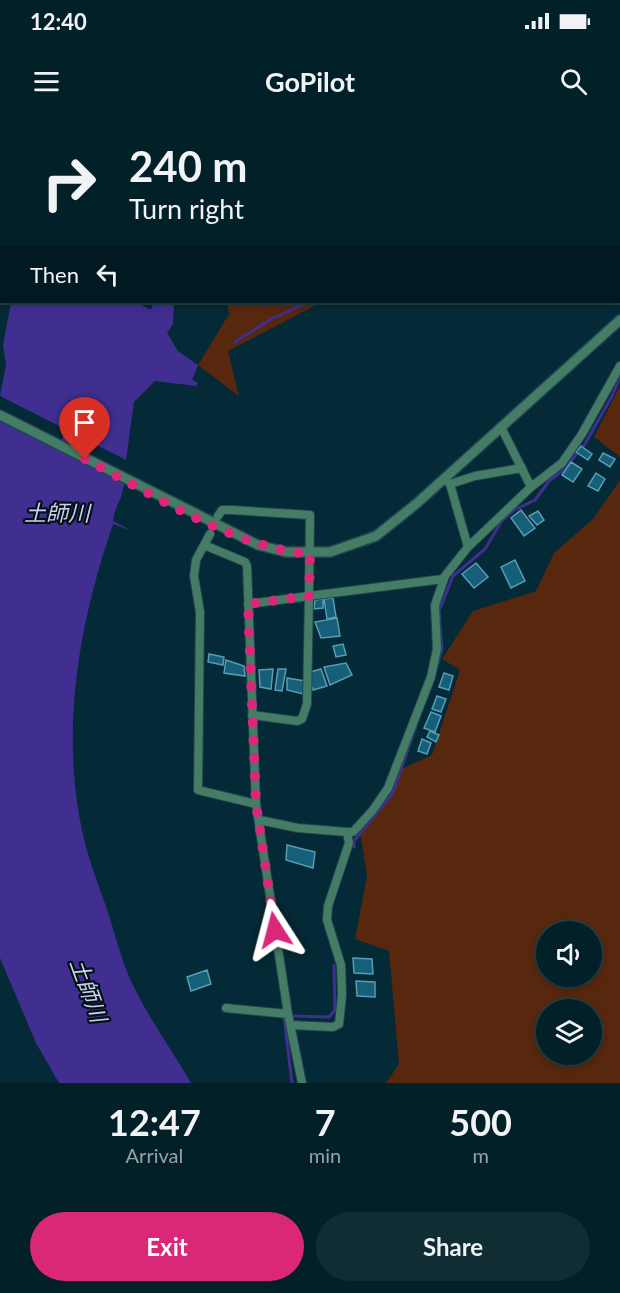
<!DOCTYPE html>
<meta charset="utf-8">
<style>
body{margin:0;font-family:Lato,"Noto Sans JP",sans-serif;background:#102d34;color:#f1f3f6;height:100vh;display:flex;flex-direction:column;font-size:22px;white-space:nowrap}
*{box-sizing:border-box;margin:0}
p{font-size:20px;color:#96a3a8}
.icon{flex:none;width:33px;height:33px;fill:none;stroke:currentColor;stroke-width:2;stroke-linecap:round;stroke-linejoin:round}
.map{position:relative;height:963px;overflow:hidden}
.sheet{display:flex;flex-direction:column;background:#022028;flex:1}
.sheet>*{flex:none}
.top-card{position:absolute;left:0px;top:0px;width:621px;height:183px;box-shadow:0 3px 9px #0003,0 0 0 2px #233e45;background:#022028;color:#f1f3f6;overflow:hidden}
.buttons{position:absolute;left:536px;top:801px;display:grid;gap:12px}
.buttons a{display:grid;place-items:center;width:66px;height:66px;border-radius:50%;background:#022028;box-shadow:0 3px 9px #0003,0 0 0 2px #233e45;font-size:30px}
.pin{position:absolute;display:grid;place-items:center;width:51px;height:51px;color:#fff;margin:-62px -26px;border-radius:50% 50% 50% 0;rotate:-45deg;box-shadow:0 0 6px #0007}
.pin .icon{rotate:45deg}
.me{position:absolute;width:66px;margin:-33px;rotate:351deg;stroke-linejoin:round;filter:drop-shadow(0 0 4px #0008)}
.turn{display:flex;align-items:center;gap:21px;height:126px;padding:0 30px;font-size:27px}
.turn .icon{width:78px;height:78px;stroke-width:2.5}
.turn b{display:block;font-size:42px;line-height:51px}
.then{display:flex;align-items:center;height:57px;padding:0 30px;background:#0003;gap:12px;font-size:22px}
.eta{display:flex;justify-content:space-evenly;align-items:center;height:102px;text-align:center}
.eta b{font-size:36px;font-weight:700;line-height:42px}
.action{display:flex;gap:12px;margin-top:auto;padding:12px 30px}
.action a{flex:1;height:69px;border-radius:36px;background:#db2777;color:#fff;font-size:24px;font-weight:700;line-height:69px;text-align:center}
.action a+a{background:#102d34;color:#f1f3f6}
.status{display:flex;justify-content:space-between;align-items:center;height:42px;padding:0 30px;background:#022028;direction:ltr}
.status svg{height:16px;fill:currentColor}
header{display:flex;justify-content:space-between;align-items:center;height:78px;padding:0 30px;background:#022028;font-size:27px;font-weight:700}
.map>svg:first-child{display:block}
.green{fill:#57270e;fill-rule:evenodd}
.water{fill:#402e91}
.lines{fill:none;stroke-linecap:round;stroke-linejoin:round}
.stream{stroke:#402e91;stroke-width:3}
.river{stroke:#402e91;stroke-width:16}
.building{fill:#156078;stroke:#589cb6;stroke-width:1.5}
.minor-casing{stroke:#224652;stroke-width:10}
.tertiary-casing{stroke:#224652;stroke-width:12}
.minor{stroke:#457c65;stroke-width:8}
.tertiary{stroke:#457c65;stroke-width:9}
.route{stroke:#db2777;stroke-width:10;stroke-dasharray:0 18}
.labels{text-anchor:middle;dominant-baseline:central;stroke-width:4.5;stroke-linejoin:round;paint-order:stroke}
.water-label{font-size:22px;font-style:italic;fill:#cdcee9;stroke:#001118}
</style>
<div class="status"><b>12:40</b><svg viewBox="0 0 49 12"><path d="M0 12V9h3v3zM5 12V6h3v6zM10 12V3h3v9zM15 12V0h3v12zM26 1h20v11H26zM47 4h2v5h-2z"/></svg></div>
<header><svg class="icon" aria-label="menu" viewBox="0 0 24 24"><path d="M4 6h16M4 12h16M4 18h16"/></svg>GoPilot<svg class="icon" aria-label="search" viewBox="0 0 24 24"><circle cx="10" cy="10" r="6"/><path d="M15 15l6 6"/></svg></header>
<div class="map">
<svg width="620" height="963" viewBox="0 0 620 963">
<rect width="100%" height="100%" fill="#032a36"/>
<path class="green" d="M227,182H322L228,231L239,276L198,245L229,194Z
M620,266V337L594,317Z
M620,360V963H386L399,944L389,831L355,819L367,756L360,711L395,652L432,635L460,550L442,539L473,491L536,471L554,433L593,399ZM546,812H591V856H546ZM546,890H591V934H546Z"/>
<path class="water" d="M11,182H136L151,190L154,182H174L173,204L167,213L178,231L198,245L192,260L198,263L196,266L155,261L134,282L126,340L0,276L6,245L3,225Z
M0,300L124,362C123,380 115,384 113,401L132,411L113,404C78,506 58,619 86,727C92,748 100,770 108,792C115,814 121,839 131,861C147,896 172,930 191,963H59L36,923L0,838Z"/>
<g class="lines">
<path class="stream" d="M620,11V10
M235,222L271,199L309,182
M438,543L442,529L439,491L453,456L485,429L501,402L514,390L535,380L549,361L562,351L585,324L612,276L620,257
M354,727V721L393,673L416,606
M292,896L329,897L335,890L334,845
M284,897L292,963"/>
<path class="river" d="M58,343L74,313L78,292"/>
</g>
<path class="building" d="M581,326L592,334L588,340L576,332Z
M603,333L615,339L610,347L599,340Z
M571,342L582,349L573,362L562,355Z
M596,353L605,359L598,371L588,366Z
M521,390L535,408L524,416L511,398Z
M538,391L544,400L537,405L529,396Z
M515,440L525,461L511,468L501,447Z
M476,443L488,457L474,468L462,454Z
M333,478L336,497L327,499L324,479Z
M323,479V488L314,489L315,480Z
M337,498L340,516L321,518L315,502Z
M343,524L346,535L336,537L333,526Z
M209,534L224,537L223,545L208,542Z
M226,540L244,546L245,556L224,553Z
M346,543L352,555L330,565L324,547Z
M273,549L271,569L260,567L259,550Z
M278,549H286L282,571L275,570Z
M321,549L327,566L313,570L307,553Z
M444,553L453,556L449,570L439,567Z
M287,558L305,561L304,574L287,570Z
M437,576L446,579L441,592L432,589Z
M431,592L441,596L435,612L424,608Z
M430,611L439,615L436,622L427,617Z
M422,619L431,623L427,634L418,631Z
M287,725L315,732L313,748L286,740Z
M353,838L372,839L373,854L354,853Z
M207,850L211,864L191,871L187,857Z
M356,861L375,862V877L357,876Z"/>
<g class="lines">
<defs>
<path id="minor" d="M57,2L58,0
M0,70L2,68
M501,307L531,367
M444,359L450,364L475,356L522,348
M450,364L468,427
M218,396L222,390H232L310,395L309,476L248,484
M210,414L196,440L194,456L200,492L198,670L256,684
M204,425L245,442L247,446L256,684L288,894L226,888
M252,595L297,601L302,599L307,584L309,476L443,459
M259,700L298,708L347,712
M288,894L302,963
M290,905L333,907L339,904L342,875L341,845L327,800L328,786L349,723L347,712H353L373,690L388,668L431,557L437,529L435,485L445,456L468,427L531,367L562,343L582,314L620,246"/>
<path id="tertiary" d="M0,295L258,425L286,432H330L376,416L416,384L620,200"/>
</defs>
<use href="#minor" class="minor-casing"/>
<use href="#tertiary" class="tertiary-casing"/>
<use href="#minor" class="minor"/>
<use href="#tertiary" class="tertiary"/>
</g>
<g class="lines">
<path class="route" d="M85,339C151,373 236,429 310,434L309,476L248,484L256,684L275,810"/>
</g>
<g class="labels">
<g class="water-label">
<text x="57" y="392">土師川</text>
<text transform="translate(89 870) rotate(70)">土師川</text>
</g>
</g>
</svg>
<div class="buttons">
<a><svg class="icon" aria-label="sound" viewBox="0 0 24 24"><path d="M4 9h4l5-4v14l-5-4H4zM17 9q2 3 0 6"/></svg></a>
<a><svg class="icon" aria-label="layers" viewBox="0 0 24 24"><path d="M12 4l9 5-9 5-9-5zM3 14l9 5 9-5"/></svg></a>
</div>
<div class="pin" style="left:85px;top:339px;background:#d93025"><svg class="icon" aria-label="arrive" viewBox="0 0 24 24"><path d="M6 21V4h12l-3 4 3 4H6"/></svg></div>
<svg class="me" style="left:275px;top:810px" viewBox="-20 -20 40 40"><path d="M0-17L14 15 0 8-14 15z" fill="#db2777" stroke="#fff" stroke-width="4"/></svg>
<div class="top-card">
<div class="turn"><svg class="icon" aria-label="right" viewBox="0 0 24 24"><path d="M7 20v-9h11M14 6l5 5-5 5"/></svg><div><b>240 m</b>Turn right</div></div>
<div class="then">Then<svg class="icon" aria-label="left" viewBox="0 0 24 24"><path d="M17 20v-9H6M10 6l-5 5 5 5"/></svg></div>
</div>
</div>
<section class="sheet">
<div class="eta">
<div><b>12:47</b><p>Arrival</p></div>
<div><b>7</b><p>min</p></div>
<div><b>500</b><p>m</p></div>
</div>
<div class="action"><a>Exit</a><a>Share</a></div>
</section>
